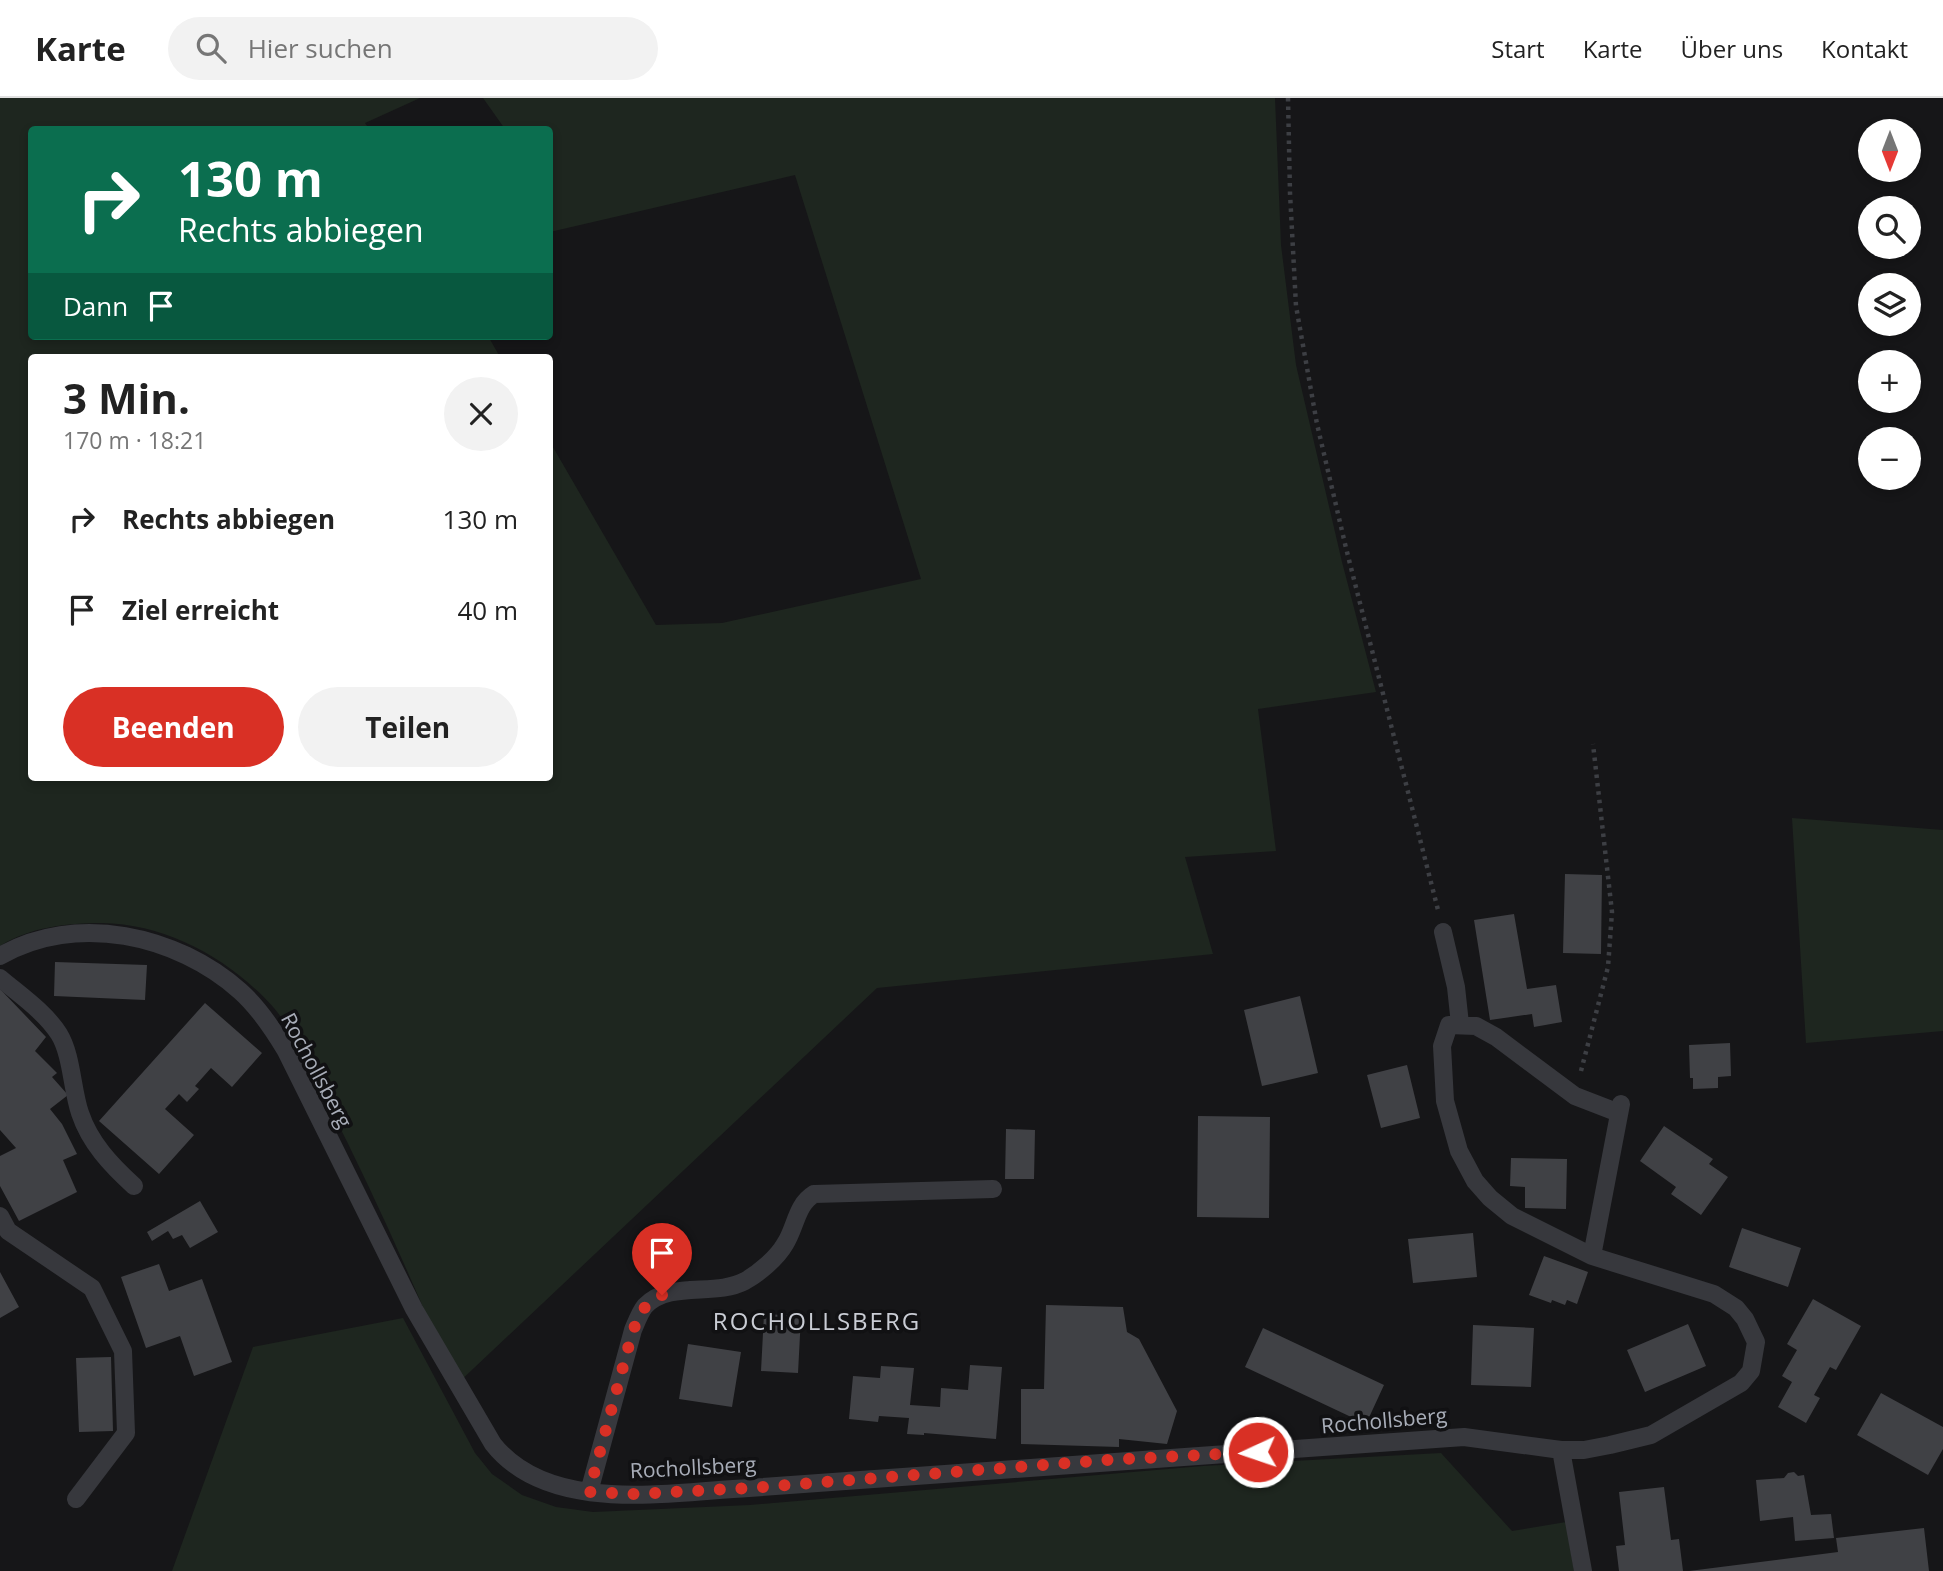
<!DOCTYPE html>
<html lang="de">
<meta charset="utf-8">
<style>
body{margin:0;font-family:"Open Sans",sans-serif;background:#f2f2f2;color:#222;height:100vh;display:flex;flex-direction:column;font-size:26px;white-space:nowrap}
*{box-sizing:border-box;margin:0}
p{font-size:23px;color:#767676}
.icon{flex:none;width:38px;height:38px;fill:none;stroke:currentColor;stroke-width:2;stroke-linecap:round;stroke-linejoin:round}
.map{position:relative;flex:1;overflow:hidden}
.drawer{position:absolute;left:28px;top:256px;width:525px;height:427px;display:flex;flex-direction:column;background:#fff;border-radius:7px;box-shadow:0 4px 10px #0003}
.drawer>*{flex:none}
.guide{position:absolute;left:28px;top:28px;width:525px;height:214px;border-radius:7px;box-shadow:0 4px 10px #0003;background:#0b6e4f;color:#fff;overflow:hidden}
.needle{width:46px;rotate:180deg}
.fabs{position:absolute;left:1858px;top:21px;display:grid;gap:14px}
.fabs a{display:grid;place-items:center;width:63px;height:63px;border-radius:50%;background:#fff;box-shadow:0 4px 10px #0003;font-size:35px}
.pin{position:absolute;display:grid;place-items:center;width:60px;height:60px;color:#fff;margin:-72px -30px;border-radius:50% 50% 50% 0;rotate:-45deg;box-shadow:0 0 7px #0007}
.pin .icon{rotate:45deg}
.me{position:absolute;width:77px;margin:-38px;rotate:267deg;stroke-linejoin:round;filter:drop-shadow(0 0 5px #0008)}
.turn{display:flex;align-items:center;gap:24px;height:147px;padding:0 35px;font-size:32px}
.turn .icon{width:91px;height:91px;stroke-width:2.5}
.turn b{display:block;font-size:49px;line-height:60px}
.then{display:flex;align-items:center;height:66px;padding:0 35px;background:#0003;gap:14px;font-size:26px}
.round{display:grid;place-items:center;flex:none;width:74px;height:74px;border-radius:37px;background:#f2f2f2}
.summary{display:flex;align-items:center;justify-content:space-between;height:119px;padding:0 35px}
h1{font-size:42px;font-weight:700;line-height:52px}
.cta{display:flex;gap:14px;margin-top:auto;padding:14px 35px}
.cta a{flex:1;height:80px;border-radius:42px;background:#d93025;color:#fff;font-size:28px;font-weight:700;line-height:80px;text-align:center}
.cta a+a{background:#f2f2f2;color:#222}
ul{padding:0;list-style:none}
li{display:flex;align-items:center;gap:21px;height:91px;padding:0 35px}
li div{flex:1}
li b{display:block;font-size:26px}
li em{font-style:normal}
header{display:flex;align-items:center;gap:42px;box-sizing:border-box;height:98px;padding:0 35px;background:#fff;border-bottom:2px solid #e0e0e0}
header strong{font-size:33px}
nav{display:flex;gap:38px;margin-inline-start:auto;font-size:24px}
.search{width:490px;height:63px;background:#f2f2f2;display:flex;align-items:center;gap:18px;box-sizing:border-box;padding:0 24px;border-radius:38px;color:#767676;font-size:26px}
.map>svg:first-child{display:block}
.green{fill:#1e261f}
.building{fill:#404145}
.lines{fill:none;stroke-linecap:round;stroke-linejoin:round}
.path{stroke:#3d3f44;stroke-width:4.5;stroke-dasharray:3.5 5;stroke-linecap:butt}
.service{stroke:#37383d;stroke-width:18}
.route{stroke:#d93025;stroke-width:12;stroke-dasharray:0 21.6}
.labels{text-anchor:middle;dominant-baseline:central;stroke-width:7;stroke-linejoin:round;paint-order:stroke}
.street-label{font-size:21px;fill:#a8adb8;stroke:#111113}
.quarter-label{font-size:24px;letter-spacing:2px;fill:#c9ccd4;stroke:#111113}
</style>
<header>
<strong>Karte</strong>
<div class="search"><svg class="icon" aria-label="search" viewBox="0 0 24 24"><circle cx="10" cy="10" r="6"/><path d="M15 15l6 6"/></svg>Hier suchen</div>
<nav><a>Start</a><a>Karte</a><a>Über uns</a><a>Kontakt</a></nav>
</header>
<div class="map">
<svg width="1943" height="1473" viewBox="0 0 1943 1473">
<rect width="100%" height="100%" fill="#161618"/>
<path class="green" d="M0,0H420L365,25L369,31L32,32V238H488L500,259H32V679H550V344L656,527L722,525L921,481L795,77L550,134V32L505,31L483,0H1275L1281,147L1296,267L1342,464L1376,594L1258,611L1276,753L1185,759L1213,856L877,890L456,1287C416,1191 374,1095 326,1002C310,972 296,936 274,910C231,862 168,826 102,825C67,825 30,829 0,848Z
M1792,720L1943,732V933L1806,945Z
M403,1220L475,1355L492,1376L522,1397L556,1409L593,1414L750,1407L1203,1368L1441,1355L1512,1433L1566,1424L1574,1473H172L253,1249Z"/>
<path class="building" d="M1565,776L1602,777L1601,856L1563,855Z
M1514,816L1527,891L1556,887L1562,924L1534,929L1532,916L1490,922L1474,822Z
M55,864L147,867L145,902L54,898Z
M0,891L46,939L35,953L57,975L52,979L68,997L50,1011L62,1026L77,1056L63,1062L77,1094L19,1123L0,1088V1058L16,1050L0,1032Z
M1300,898L1318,975L1262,988L1244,912Z
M205,905L262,955L232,989L211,970L195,988L199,991L187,1004L179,996L165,1011L194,1037L159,1076L99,1023Z
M1730,945L1731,978L1718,979V990L1693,991V980H1690L1689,947Z
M1407,967L1420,1020L1381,1030L1367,977Z
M1198,1018L1270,1019L1269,1120L1197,1119Z
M1664,1028L1713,1061L1709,1066L1728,1079L1701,1117L1671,1096L1676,1089L1640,1063Z
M1006,1031L1035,1032L1034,1081H1005Z
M1511,1060L1567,1061L1566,1111L1525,1110V1089L1510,1088Z
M200,1103L218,1134L190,1150L182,1137L173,1141L168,1133L152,1143L147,1134Z
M1742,1130L1801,1150L1788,1189L1729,1169Z
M1473,1135L1477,1179L1413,1185L1408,1141Z
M1544,1158L1588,1174L1577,1206L1567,1202L1565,1207L1552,1202L1551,1205L1529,1197Z
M159,1166L169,1193L202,1181L232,1264L194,1278L180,1238L146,1250L121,1179Z
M0,1174L19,1209L0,1220Z
M1813,1201L1861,1228L1836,1272L1830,1269L1814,1297L1820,1300L1806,1325L1778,1309L1792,1284L1782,1278L1797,1252L1787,1246Z
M1046,1207L1123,1209L1127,1234L1139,1241L1177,1313L1167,1346L1119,1341V1349L1021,1346V1291H1044Z
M764,1216L801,1218L798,1275L761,1273Z
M1688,1226L1706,1268L1645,1294L1627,1252Z
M1473,1227L1534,1230L1531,1289L1471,1287Z
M1263,1230L1384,1287L1366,1326L1245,1269Z
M688,1246L741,1254L732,1309L679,1301Z
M111,1259L113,1333L79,1334L76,1260Z
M970,1267L1002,1269L996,1341L924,1335V1337L907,1336L909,1320L879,1318L878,1324L849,1321L853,1278L880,1280L881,1268L914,1270L910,1307L940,1309L941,1290L968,1292Z
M1881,1295L1943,1329V1351L1928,1377L1857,1337Z
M1794,1374L1798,1378L1804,1377L1811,1417L1831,1416L1834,1440L1795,1443L1793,1419L1760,1423L1756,1382L1784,1380L1788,1375Z
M1664,1389L1671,1442L1679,1441L1683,1473H1619L1616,1448L1625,1447L1619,1394Z
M1924,1430L1929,1473H1689L1838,1454L1836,1440Z"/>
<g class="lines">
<path class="path" d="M1288,0L1290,95L1296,208L1317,326L1346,450L1438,812
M1581,973L1608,869L1612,814L1593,646"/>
<path class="service" d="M1443,834L1456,889L1460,926
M0,858C76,814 177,837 240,893C259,910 273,931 286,953L414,1211L493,1346C549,1417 668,1394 749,1390L1464,1339L1561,1352H1584L1610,1347L1651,1337L1741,1285L1751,1273L1756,1244L1745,1221L1736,1210L1714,1196L1592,1158L1512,1118L1490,1100L1475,1083L1459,1053L1445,1003L1442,948L1449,927L1476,928L1496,939L1575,998L1619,1015
M0,880C20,897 45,914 59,936C72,957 72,992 80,1015C90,1045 111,1067 134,1088
M0,1118L8,1133L92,1190L123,1253L126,1335L76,1401
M1592,1158L1621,1006
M1561,1352L1583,1473
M589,1394L633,1232C636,1225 640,1214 645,1208C670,1182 715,1199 745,1183C759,1175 777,1160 785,1146C796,1129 796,1107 814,1096L993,1091"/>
</g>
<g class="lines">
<path class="route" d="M662,1197L645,1209L633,1232L589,1394L636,1396L749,1390L1107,1362L1258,1354"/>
</g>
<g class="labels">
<g class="street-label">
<text transform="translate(317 972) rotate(62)">Rochollsberg</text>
<text transform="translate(1384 1322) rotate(-5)">Rochollsberg</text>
<text transform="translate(693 1369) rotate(-3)">Rochollsberg</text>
</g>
<g class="quarter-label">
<text x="817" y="1222">ROCHOLLSBERG</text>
</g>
</g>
</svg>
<div class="fabs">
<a><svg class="needle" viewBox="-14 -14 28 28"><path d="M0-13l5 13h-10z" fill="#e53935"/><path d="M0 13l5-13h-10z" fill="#767676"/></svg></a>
<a><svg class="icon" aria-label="search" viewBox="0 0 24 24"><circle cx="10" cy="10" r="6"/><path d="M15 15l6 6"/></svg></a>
<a><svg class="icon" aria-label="layers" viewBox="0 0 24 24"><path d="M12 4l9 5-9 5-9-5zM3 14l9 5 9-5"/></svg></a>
<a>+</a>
<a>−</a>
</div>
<div class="pin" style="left:662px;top:1197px;background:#d93025"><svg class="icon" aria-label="arrive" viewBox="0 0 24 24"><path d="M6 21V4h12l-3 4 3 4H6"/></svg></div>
<svg class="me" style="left:1258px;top:1354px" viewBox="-20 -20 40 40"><circle r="17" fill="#d93025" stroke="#fff" stroke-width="3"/><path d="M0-11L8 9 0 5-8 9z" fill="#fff"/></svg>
<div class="guide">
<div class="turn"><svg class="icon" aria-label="right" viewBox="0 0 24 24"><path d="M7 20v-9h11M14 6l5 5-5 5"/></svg><div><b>130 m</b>Rechts abbiegen</div></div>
<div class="then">Dann<svg class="icon" aria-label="arrive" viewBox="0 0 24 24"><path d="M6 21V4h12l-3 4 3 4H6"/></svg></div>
</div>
<section class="drawer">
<div class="summary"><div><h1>3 Min.</h1><p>170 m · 18:21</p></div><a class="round"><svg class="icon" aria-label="close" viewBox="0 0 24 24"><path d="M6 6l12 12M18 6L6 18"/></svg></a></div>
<ul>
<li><svg class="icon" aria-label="right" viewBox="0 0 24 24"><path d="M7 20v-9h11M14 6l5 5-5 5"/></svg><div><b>Rechts abbiegen</b></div><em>130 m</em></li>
<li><svg class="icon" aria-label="arrive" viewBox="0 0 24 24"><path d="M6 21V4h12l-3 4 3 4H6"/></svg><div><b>Ziel erreicht</b></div><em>40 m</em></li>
</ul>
<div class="cta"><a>Beenden</a><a>Teilen</a></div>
</section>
</div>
